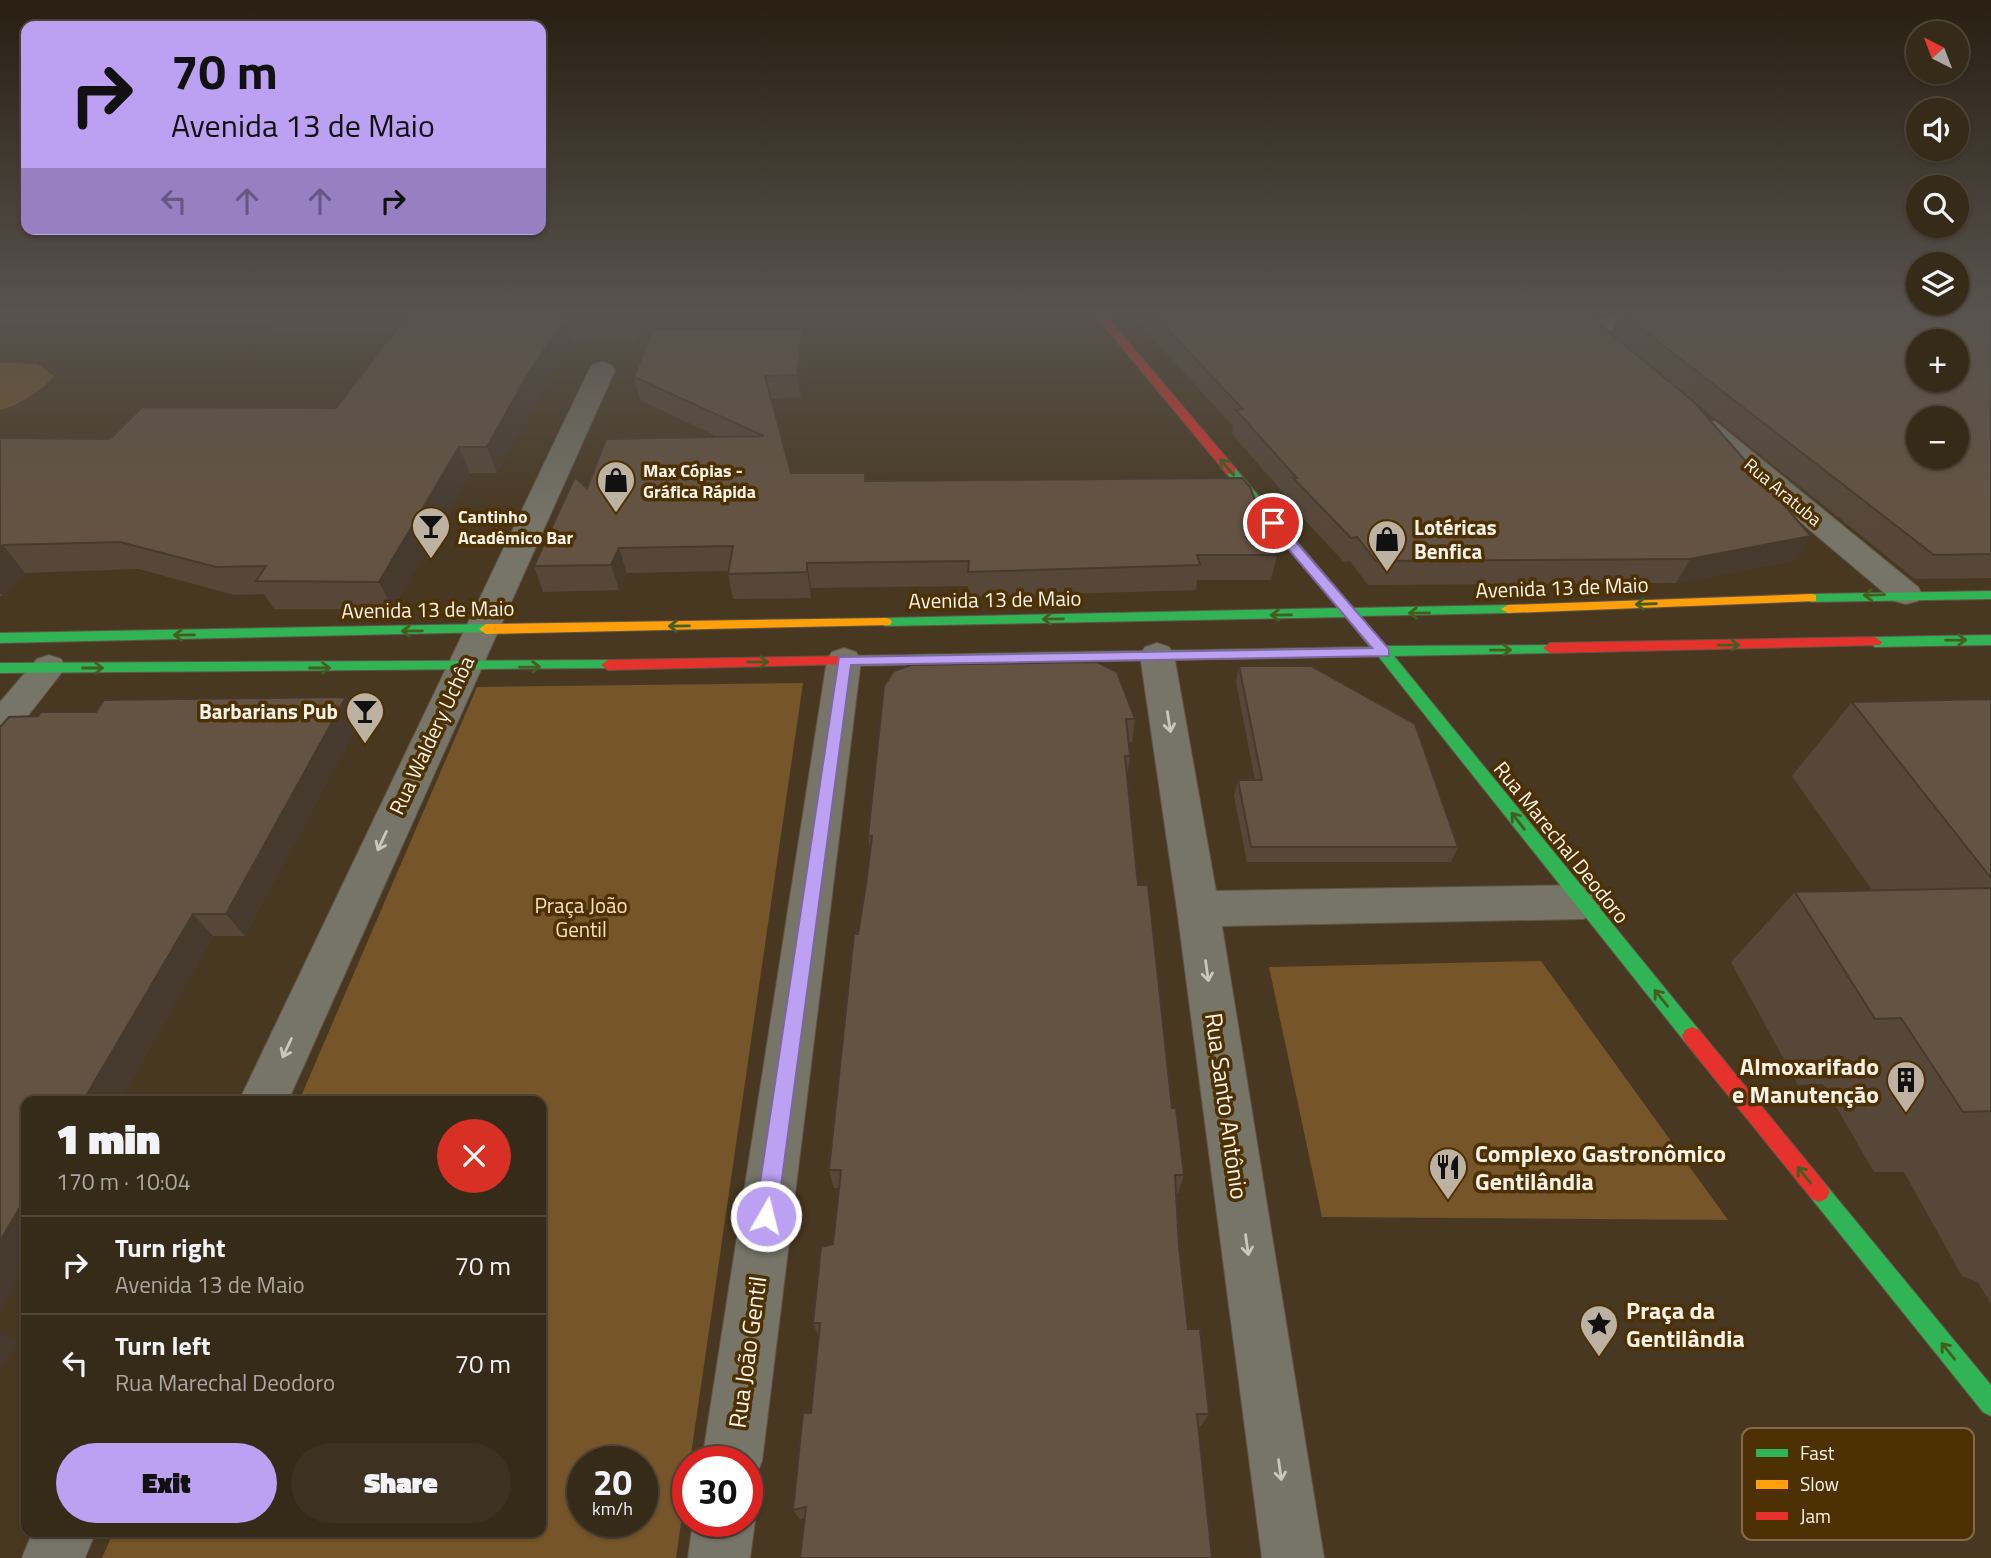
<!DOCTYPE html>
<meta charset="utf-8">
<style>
body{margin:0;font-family:"Titillium Web",sans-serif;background:#3d3222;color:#f1f3f6;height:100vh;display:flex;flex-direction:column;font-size:26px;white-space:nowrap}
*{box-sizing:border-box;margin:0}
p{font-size:23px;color:#aaa7a2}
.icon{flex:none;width:38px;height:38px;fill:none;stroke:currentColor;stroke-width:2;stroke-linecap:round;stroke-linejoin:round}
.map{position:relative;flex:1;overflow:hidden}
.sheet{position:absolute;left:21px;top:1096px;width:525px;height:441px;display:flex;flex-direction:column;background:#362a19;border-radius:14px;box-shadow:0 2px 5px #0004,0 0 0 2px #504638}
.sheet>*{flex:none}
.hud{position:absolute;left:21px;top:21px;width:525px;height:214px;border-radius:14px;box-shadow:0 2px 5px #0004,0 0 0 2px #504638;background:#bca0f2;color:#111;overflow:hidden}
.needle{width:46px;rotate:318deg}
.fabs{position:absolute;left:1906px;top:21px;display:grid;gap:14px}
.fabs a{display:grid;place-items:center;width:63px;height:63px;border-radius:50%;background:#362a19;box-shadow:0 2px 5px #0004,0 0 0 2px #504638;font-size:35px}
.speed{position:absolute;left:567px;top:1446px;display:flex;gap:14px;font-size:35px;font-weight:700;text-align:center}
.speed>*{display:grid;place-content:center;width:91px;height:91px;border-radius:50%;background:#362a19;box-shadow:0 2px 5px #0004,0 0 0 2px #504638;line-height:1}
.speed small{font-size:18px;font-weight:400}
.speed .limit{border:10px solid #d22;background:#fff;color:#111}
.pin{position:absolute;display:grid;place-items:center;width:60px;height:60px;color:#fff;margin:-30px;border:4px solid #fff;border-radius:50%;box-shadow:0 2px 7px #0007}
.me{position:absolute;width:77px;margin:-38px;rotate:8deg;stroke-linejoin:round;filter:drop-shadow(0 0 5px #0008)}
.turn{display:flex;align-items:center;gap:24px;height:147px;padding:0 35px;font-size:32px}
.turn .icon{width:91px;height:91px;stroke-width:2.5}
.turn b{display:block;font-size:49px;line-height:60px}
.lanes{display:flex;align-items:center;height:66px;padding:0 35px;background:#0003;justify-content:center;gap:35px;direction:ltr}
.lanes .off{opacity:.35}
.round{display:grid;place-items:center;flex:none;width:74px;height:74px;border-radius:37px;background:#3d3222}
.summary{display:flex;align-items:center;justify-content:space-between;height:119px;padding:0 35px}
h1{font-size:42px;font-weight:800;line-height:52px}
.button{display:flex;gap:14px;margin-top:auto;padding:14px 35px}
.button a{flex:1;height:80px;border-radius:42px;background:#bca0f2;color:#111;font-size:28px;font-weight:800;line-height:80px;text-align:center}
.button a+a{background:#3d3222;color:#f1f3f6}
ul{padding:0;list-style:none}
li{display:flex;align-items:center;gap:21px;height:98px;padding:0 35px;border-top:2px solid #504638}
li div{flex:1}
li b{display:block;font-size:26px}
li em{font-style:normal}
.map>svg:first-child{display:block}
.green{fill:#755529;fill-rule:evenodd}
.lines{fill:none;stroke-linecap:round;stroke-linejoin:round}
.street-casing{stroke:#615544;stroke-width:2}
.fast-casing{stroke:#615544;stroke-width:2}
.slow-casing{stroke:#615544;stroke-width:2}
.jam-casing{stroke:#615544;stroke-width:2}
.street{fill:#767568;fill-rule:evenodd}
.fast{fill:#30b455;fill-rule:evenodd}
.slow{fill:#ff9f0a;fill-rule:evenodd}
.jam{fill:#e5322d;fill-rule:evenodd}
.wall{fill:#564739}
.shaded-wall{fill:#463a2e}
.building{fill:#645342;stroke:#463a2e;stroke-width:2;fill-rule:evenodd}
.oneway{stroke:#435e20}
.oneway2{stroke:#cdc7bb}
.route{fill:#bca0f2;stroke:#7a689d;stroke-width:2}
.labels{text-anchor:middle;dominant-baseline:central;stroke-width:7;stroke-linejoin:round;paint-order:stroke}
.far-poi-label{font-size:18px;font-weight:bold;fill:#fcf3e8;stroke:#4d3003;text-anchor:start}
.far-street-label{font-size:18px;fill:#fcf3e8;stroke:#4d3003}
.poi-label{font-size:21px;font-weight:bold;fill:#fcf3e8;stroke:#4d3003;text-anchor:start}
.street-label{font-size:21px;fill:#fcf3e8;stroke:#4d3003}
.park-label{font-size:21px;fill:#f9dfc0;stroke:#4d3003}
.near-poi-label{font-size:24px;font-weight:bold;fill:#fcf3e8;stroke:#4d3003;text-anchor:start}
.near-street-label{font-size:24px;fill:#fcf3e8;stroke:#4d3003}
.key{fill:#4d3003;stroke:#826a48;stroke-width:2}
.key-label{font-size:19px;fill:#fcf3e8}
</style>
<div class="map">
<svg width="1991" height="1558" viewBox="0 0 1991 1558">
<rect width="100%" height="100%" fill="#483821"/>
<path class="green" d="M0,363L37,364L54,376C40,392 21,404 0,410Z
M803,683L676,1558H102L114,1531H541V1101H299L477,687ZM583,1461H642V1521H583Z
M1541,961L1728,1220L1322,1217L1269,967Z"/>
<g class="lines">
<defs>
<path id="street" d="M1635,310H1675L1671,315L1588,337L1579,335L1576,330L1579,325Z
M602,362L611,365L615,370L288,1101H239L589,370L593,365Z
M1706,420L1716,422L1918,587L1922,594L1918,601L1906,604L1894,601L1696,434L1692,428L1696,422Z
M1157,643L1169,647L1174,655L1216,891L1583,885L1598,890L1604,902L1598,914L1583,919L1222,926L1324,1558H1262L1177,909L1140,655L1145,647Z
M844,648L856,652L861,660L762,1461L753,1482L747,1485V1461H702L827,660L832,652Z
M49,655L61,659L66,667L13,735L0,739V702L37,659Z
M747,1503L755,1521L750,1558H688L693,1521H747Z
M33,1531H96L85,1558H22Z"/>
<path id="fast" d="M1231,467L1235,468L1353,608L1508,605L1515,609L1508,613L1360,616L1386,646L1555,645L1557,648L1555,651L1550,653L1394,656L1699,1030L1702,1036L1699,1042L1692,1045L1685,1042L1378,656L847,666L840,661L847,656L1370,647L1346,617L885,626L878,622L885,618L1339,608L1227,474L1225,471Z
M1991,591V599L1811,602L1804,598L1811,594Z
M486,624L491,626L493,629L491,632L0,643V633Z
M1991,635V645L1875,647L1868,642L1875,637Z
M608,660L613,662L615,665L613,668L0,673V663Z
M1819,1182L1826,1185L1991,1385V1416L1983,1412L1812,1199L1808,1192L1812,1185Z"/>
<path id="slow" d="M1811,594L1816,595V601L1508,613L1501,609L1508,605Z
M885,618L890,619L892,622L890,625L486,634L479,629L486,624Z"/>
<path id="jam" d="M1091,310H1101L1235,468V474H1227Z
M1875,637L1882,642L1880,645L1550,653L1543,648L1550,643Z
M847,656L852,658L854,661L852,664L608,670L601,665L608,660Z
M1692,1027L1699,1030L1826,1185L1830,1192L1826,1199L1819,1202L1812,1199L1685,1042L1682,1036L1685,1030Z"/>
</defs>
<use href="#street" class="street-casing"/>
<use href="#fast" class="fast-casing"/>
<use href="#slow" class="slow-casing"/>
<use href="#jam" class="jam-casing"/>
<use href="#street" class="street"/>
<use href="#fast" class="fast"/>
<use href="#slow" class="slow"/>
<use href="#jam" class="jam"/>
</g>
<path class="wall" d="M0,310H652L638,341L575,342L537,400L497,473H470L393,609H274L264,594L234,595L139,569L25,573L3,596H0V438L110,439L336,408L393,334H274L270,325H0Z
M1126,310H1625L1593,319L1611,334L1620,312L1991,310V578L1915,579L1644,361L1796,560L1676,583L1368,585L1350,561L1344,562L1288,502V498L1231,433L1233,426Z
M806,351L801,398L771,399L791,473L866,481L1277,555L1271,580H1197L1196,590L969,597L968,586L811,588V598L733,599L728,574V571L627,573L619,590L543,592L534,566L587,488L718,437L640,400L634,377Z
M1097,662L1135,719L1132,742H1129L1130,756L1127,777L1138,885L1172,1108L1184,1175L1178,1193H1176L1179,1247L1188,1329L1209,1414L1201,1426L800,1519L793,1510L811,1413L818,1336L813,1323L833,1244L839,1188H834L829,1170L858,934L866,884L870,852L868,836Z
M1239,666L1458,847L1451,862H1247L1234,796L1238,780H1255L1236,682Z
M346,697L360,720L245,936H213L120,1101H26L38,716Z
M1991,699V1304L1978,1282L1962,1276L1904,1172H1874L1823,1084L1798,1085L1731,962L1795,892L1872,890L1792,776L1852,702Z"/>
<path class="shaded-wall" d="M635,310H652L638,341L632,316Z
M1595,310H1625L1592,319Z
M567,316L575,342L537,400L497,473L487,447L528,374Z
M803,328L806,351L801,398L797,375Z
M459,447L470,473L393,609L379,582Z
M1811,536L1796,560L1676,583L1690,559Z
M3,545L25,573L3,596L0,593V548Z
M619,548L627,573L619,590L611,565Z
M807,563L811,588V598L807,572Z
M346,697L360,720L245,936L226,914Z
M193,914L213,936L120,1101H83Z
M26,1197V1265L0,1312V1241Z
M0,1333L18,1341L0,1372Z"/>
<path class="building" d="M411,310H635L632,316H567L528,374L487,447H459L379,582L256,581L266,566L216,567L120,542L3,545L0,548V438L110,439L142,407L336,408Z
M1149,310H1582L1694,402L1811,536L1690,559L1376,561L1357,537L1351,538L1293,478H1297L1236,410L1243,409Z
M1628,310H1991V554L1934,555L1620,312ZM1918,341H1956V380H1918ZM1918,418H1956V457H1918Z
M803,328L797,375L765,376L791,473H865V481L1242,478L1250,487L1277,555H1197L1200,565L968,572L969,561L807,563V572L728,574L733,546L619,548L611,565L534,566L575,477L587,488L606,439L764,436L634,377L653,329Z
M1097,662L1117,672L1135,719H1126L1130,756H1125L1138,885H1148L1172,1108H1176L1184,1175H1175L1179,1247L1188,1329H1200L1209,1414H1197L1212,1558H800L806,1507L793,1510L803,1413H811L820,1323H813L821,1247L833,1244L841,1170H829L854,934H858L866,884L872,836H868L884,686L894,671L911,665Z
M1239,666H1311L1415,724L1458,847H1251L1238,780H1262Z
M346,697L226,914H193L83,1101H26V1197L0,1241V727L9,717L38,716L41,712H96L104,700Z
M1991,699V878L1852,702Z
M1991,888V1111L1963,1112L1901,1018L1875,1019L1795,892Z"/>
<defs><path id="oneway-shaft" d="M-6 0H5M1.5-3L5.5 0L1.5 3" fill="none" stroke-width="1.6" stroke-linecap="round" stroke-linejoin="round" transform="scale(1.75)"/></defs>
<g class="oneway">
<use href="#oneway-shaft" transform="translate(1227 467) rotate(-130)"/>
<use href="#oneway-shaft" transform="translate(1874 595) rotate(178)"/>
<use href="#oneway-shaft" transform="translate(1646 604) rotate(178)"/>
<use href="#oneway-shaft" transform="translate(1419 613) rotate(179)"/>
<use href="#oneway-shaft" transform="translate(1281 615) rotate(179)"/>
<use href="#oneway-shaft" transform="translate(1053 619) rotate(179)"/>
<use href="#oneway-shaft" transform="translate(679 626) rotate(179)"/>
<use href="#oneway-shaft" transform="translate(412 631) rotate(179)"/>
<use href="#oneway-shaft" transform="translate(184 635) rotate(179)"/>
<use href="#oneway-shaft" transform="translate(1956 640) rotate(-1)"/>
<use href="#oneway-shaft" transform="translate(1729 645) rotate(-1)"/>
<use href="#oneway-shaft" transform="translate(1501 650) rotate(-1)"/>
<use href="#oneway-shaft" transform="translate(758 662) rotate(-1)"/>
<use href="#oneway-shaft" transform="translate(530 667) rotate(-1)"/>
<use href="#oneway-shaft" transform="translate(93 668)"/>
<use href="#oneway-shaft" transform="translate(320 668)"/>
<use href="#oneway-shaft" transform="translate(1518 821) rotate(-128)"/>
<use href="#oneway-shaft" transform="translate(1661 998) rotate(-129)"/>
<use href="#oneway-shaft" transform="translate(1804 1175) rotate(-129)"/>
<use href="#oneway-shaft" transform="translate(1948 1351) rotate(-129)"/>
</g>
<g class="oneway2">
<use href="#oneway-shaft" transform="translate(1169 722) rotate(81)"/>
<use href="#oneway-shaft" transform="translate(382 841) rotate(115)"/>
<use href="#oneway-shaft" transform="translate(1207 971) rotate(82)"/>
<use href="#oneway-shaft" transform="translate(287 1048) rotate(115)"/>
<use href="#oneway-shaft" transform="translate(1247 1245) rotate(82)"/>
<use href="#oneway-shaft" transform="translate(1280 1470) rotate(82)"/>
</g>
<linearGradient id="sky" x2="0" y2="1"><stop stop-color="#281f12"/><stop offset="0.59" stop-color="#58534e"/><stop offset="1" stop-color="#58534e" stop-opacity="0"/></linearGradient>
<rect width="1991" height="528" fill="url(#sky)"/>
<path class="route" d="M1268,520H1277L1389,649V656L851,665L777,1216L774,1223L766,1227L759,1223L755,1216L839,657L1372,648L1268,525Z"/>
<defs>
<symbol id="shop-pin" viewBox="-11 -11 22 30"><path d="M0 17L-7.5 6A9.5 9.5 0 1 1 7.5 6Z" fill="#bdb2a2" stroke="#4d3003"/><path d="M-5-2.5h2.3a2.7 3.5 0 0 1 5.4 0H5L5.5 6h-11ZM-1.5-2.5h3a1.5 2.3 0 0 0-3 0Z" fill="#111"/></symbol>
<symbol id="bar-pin" viewBox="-11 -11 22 30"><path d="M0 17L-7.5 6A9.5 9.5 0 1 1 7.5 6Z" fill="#bdb2a2" stroke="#4d3003"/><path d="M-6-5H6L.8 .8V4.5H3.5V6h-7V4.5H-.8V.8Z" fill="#111"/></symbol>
<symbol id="building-pin" viewBox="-11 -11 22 30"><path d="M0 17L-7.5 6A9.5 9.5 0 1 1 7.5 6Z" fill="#bdb2a2" stroke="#4d3003"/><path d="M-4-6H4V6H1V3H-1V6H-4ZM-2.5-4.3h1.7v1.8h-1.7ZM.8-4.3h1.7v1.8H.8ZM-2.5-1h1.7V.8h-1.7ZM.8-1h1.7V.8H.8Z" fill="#111"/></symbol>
<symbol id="restaurant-pin" viewBox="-11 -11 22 30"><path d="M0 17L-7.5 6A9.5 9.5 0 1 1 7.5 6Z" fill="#bdb2a2" stroke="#4d3003"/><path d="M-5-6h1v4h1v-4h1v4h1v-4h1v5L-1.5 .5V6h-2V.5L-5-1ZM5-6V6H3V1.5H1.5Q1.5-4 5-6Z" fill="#111"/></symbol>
<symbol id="sight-pin" viewBox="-11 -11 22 30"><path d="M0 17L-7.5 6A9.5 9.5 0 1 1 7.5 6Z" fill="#bdb2a2" stroke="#4d3003"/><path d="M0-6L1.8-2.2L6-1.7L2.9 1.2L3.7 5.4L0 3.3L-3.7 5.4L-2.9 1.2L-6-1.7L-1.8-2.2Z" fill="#111"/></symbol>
</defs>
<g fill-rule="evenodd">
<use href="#shop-pin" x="594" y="458" width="44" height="60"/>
<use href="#bar-pin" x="409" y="504" width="44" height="60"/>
<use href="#shop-pin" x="1365" y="517" width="44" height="60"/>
<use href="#bar-pin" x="343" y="689" width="44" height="60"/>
<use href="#building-pin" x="1884" y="1058" width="44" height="60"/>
<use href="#restaurant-pin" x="1426" y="1145" width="44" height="60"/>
<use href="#sight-pin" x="1577" y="1302" width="44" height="60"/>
</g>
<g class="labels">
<g class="far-poi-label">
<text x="643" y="470">Max Cópias -<tspan x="643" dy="21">Gráfica Rápida</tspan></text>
<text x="458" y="516">Cantinho<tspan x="458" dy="21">Acadêmico Bar</tspan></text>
</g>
<g class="far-street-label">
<text transform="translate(1783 492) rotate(40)">Rua Aratuba</text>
</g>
<g class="poi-label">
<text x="1414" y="527">Lotéricas<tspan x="1414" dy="24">Benfica</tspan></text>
<text x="338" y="711" text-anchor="end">Barbarians Pub</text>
</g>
<g class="street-label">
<text transform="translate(1562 587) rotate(-2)">Avenida 13 de Maio</text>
<text transform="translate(995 599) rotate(-1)">Avenida 13 de Maio</text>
<text transform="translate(428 609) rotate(-1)">Avenida 13 de Maio</text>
<text transform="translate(431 735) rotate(-65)">Rua Waldery Uchôa</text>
<text transform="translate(1562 842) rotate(51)">Rua Marechal Deodoro</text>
</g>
<g class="park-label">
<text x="581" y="905">Praça João<tspan x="581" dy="24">Gentil</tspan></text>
</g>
<g class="near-poi-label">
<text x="1879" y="1066" text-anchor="end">Almoxarifado<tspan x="1879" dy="28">e Manutenção</tspan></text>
<text x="1475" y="1153">Complexo Gastronômico<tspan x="1475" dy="28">Gentilândia</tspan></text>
<text x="1626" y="1310">Praça da<tspan x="1626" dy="28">Gentilândia</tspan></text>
</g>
<g class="near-street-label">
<text transform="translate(1227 1106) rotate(82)">Rua Santo Antônio</text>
<text transform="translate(747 1352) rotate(-82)">Rua João Gentil</text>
</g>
</g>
<rect x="1742" y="1428" width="232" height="112" rx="10" class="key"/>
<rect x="1756" y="1449" width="32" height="8" fill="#30b455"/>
<rect x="1756" y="1480" width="32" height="9" fill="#ff9f0a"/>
<rect x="1756" y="1512" width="32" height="8" fill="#e5322d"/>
<g class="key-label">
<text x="1800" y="1460">Fast</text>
<text x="1800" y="1491">Slow</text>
<text x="1800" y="1523">Jam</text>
</g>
</svg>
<div class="fabs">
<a><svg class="needle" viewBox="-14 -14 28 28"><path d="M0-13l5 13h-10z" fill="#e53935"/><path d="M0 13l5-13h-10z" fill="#aaa7a2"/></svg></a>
<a><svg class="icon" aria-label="sound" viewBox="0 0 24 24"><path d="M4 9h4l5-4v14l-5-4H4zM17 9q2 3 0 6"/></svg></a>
<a><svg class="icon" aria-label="search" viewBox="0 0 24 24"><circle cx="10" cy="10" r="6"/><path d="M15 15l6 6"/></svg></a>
<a><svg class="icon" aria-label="layers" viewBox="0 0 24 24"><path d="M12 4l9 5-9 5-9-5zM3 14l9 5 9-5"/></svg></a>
<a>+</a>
<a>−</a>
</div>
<div class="speed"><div>20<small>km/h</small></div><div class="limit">30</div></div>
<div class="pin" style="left:1273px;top:523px;background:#d93025"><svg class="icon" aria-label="arrive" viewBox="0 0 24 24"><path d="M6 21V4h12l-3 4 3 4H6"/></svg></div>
<svg class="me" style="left:766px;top:1216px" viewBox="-20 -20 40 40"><circle r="17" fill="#bca0f2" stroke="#fff" stroke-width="3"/><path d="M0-11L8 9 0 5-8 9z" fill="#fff"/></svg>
<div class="hud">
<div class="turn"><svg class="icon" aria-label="right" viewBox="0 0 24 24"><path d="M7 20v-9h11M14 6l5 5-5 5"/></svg><div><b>70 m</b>Avenida 13 de Maio</div></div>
<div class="lanes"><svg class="icon off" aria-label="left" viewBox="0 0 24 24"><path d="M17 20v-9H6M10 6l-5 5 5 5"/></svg><svg class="icon off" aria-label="ahead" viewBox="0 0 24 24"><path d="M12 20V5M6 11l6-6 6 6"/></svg><svg class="icon off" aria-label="ahead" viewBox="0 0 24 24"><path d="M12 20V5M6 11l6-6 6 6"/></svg><svg class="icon" aria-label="right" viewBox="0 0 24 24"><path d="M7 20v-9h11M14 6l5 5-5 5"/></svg></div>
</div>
<section class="sheet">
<div class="summary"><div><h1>1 min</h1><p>170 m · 10:04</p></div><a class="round" style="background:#d93025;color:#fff"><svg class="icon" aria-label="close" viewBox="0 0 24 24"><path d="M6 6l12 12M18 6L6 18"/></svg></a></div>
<ul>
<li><svg class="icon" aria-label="right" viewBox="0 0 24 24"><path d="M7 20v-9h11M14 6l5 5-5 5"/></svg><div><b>Turn right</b><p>Avenida 13 de Maio</p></div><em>70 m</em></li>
<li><svg class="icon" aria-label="left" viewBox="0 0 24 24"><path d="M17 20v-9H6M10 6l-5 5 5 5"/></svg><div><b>Turn left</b><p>Rua Marechal Deodoro</p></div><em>70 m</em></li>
</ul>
<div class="button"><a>Exit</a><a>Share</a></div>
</section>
</div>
